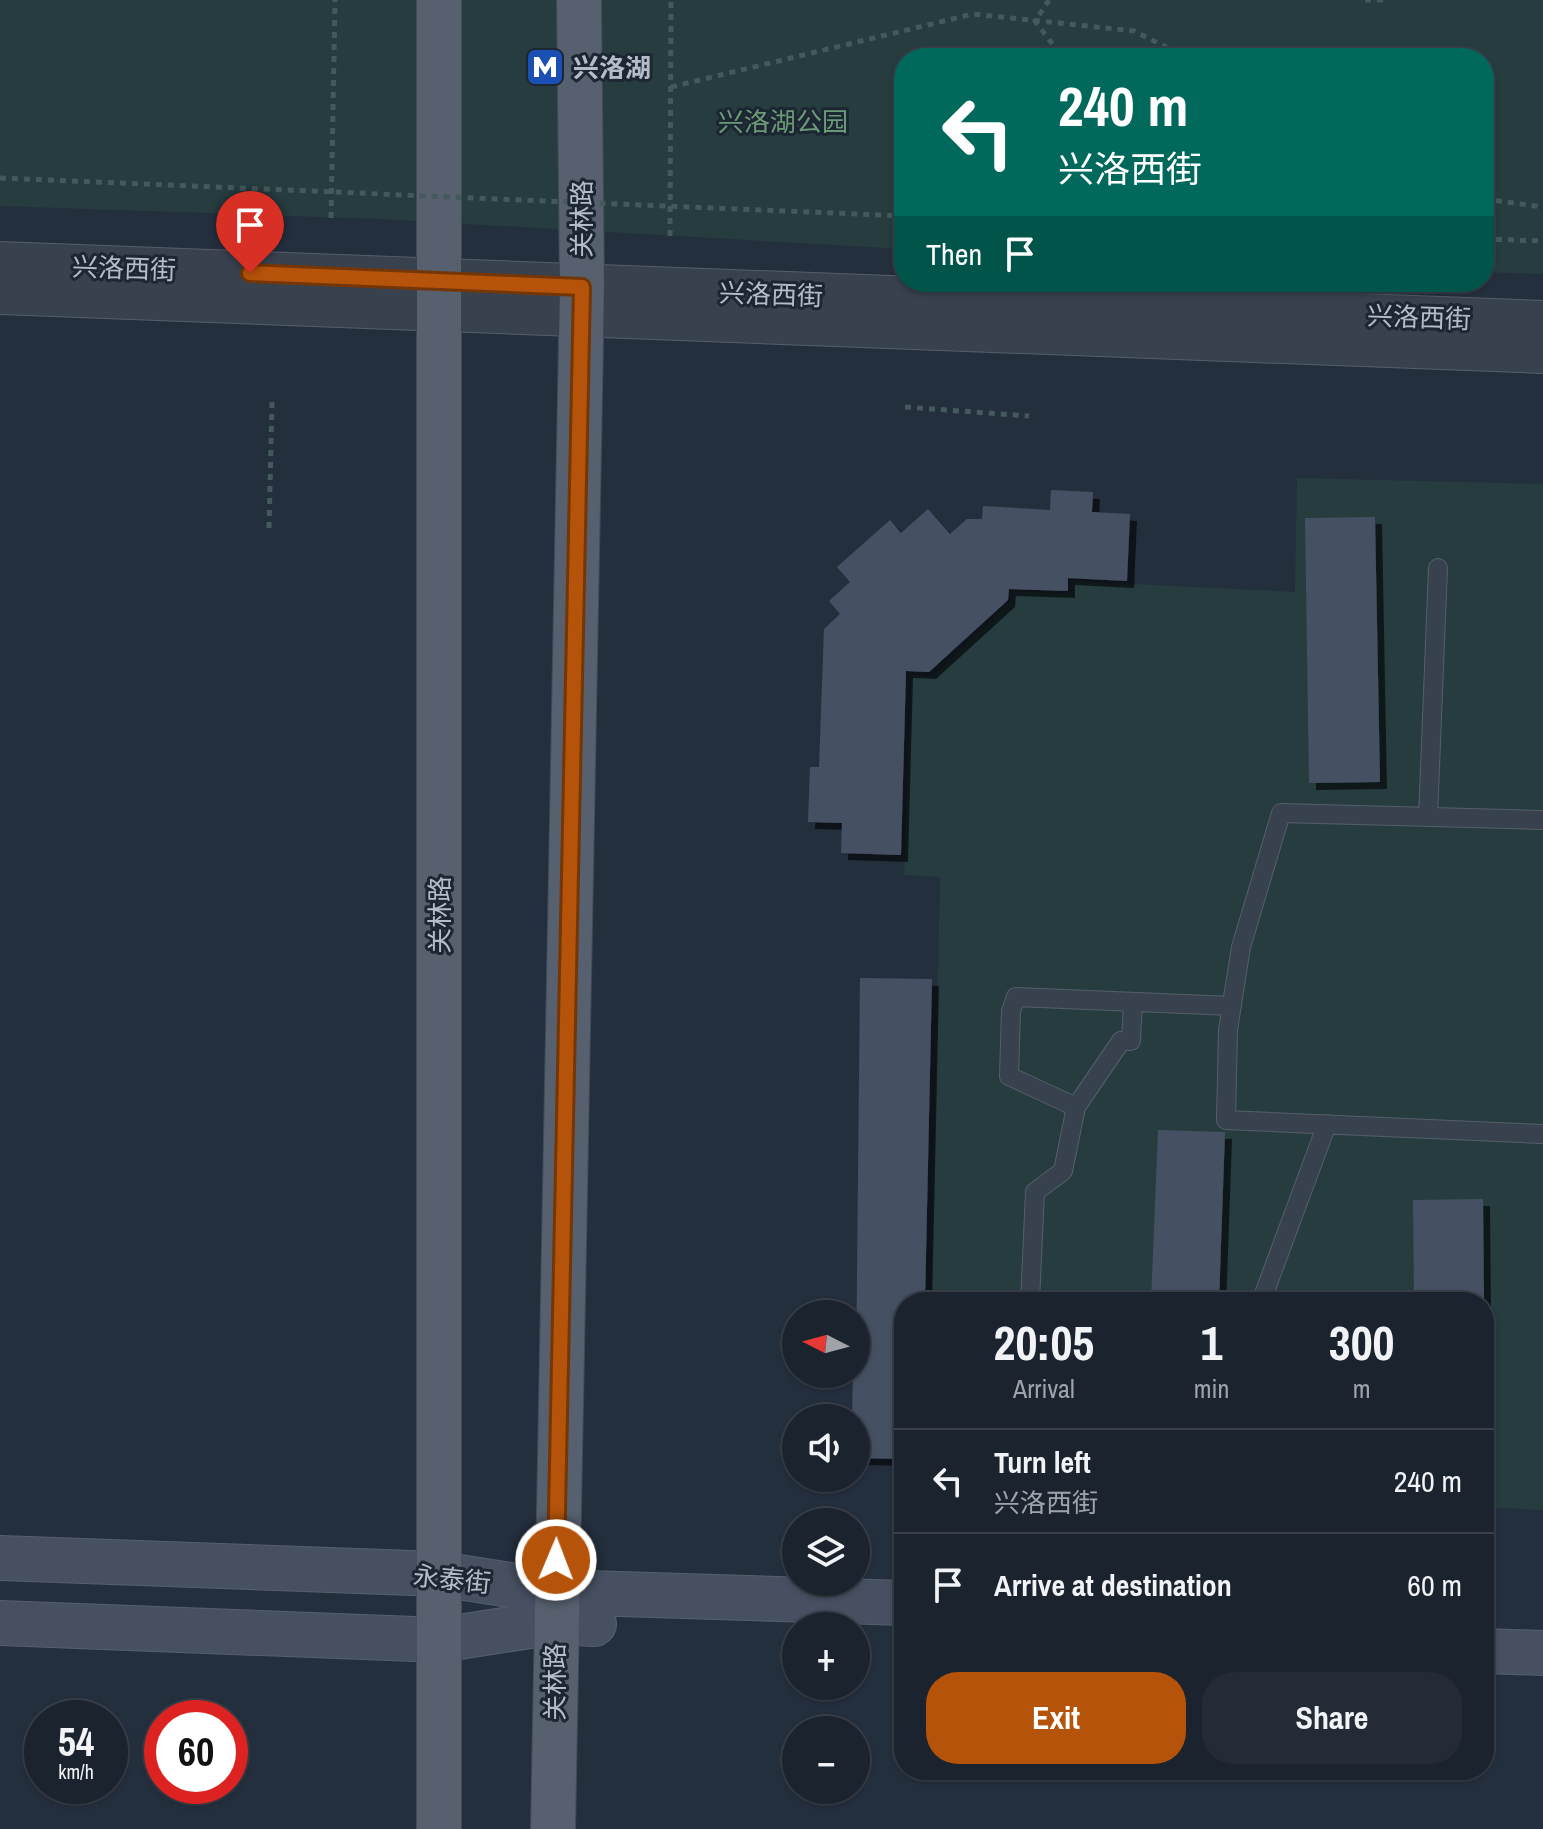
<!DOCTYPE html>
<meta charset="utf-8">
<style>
body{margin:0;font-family:"Archivo Narrow","Noto Sans SC",sans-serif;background:#242b36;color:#f1f3f6;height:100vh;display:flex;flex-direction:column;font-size:30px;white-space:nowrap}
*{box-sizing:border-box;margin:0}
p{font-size:26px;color:#a0a4aa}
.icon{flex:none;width:44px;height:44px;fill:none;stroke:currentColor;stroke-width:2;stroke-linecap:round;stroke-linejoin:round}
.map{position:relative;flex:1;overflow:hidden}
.side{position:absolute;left:894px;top:1292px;width:600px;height:488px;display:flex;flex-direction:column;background:#1b232e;border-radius:32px;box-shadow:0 2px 6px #0004,0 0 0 2px #39404a}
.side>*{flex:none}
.banner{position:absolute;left:894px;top:48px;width:600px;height:244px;border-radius:32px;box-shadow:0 2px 6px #0004,0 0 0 2px #39404a;background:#00695c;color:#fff;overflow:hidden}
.needle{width:52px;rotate:276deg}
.tools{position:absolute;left:782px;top:1300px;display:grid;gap:16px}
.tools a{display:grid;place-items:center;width:88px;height:88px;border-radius:50%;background:#1b232e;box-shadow:0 2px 6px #0004,0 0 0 2px #39404a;font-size:40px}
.speed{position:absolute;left:24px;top:1700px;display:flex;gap:16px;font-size:40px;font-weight:700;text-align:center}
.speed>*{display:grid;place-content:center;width:104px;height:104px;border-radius:50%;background:#1b232e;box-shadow:0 2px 6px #0004,0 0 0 2px #39404a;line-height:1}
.speed small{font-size:20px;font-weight:400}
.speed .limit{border:12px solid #d22;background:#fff;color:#111}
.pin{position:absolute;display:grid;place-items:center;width:68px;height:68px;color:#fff;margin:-82px -34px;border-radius:50% 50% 50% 0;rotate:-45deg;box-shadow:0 0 8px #0007}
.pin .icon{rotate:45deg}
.me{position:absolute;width:88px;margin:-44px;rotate:1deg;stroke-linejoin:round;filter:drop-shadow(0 0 6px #0008)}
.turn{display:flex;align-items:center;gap:28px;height:168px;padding:0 32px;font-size:36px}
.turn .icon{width:104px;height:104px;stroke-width:2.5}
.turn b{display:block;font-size:56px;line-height:68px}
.then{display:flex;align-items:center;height:76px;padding:0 32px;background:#0003;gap:16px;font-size:30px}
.eta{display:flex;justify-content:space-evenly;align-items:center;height:136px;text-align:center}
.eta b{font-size:48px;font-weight:800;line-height:56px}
.action{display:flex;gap:16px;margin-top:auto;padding:16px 32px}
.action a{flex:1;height:92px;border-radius:32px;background:#b45309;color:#fff;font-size:32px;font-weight:800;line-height:92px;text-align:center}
.action a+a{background:#242b36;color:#f1f3f6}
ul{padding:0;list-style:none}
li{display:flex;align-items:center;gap:24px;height:104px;padding:0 32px;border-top:2px solid #39404a}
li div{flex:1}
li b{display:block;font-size:30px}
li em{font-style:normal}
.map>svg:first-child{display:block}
.green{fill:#263c3f}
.building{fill:#455162;filter:url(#shadow)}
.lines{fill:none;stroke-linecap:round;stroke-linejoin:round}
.service-casing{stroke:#565f6c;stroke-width:20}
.tertiary-casing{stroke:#565f6c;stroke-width:44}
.secondary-casing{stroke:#565f6c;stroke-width:46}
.primary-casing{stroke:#414a57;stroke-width:46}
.path{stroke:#44595c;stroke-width:5;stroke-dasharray:6 6;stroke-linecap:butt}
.service{stroke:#38414e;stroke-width:18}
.tertiary{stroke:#38414e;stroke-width:42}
.secondary{stroke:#465061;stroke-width:44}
.primary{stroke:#56606e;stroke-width:44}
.path-bridge{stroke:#44595c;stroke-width:5;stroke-dasharray:6 6;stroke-linecap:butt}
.route-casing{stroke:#753606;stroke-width:20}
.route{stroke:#b45309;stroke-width:14}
.labels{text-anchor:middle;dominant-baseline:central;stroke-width:6;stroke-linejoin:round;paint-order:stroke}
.poi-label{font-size:26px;font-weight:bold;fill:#b4bcc9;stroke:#1d2633;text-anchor:start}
.park-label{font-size:26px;fill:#6b9a76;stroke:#1d2633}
.street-label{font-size:26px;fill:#b4bcc9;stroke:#1d2633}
</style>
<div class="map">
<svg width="1543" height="1829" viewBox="0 0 1543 1829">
<defs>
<filter id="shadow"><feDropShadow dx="7" dy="7" stdDeviation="0" flood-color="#0009"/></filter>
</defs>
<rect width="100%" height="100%" fill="#242f3e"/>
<path class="green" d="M0,0H1543V274L1484,272V58H904V249L379,219L0,206Z
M1297,478L1543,484V1510L1484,1507V1302H931L940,877L904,875L912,675L933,676L1013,599L1014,591L1072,594L1073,581L1295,592Z"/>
<path class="building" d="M1051,490L1093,492L1092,512L1130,514L1127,581L1068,578V591L1009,589L1008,600L929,672L906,671L901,855L841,853L842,823L808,822L810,767H819L824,629L840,614L829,601L850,582L837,567L890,520L901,533L928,509L950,534L967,519H982L983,506L1050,510Z
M1375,517L1380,782L1309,783L1305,518Z
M860,978L932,979L925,1302H904V1459L856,1458V1418H852L853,1374H856Z
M1158,1130L1225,1132L1219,1302H1151Z
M1483,1199L1484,1302H1414L1413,1200Z"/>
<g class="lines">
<defs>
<path id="service" d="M1428,817L1438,568
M1543,820L1281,813L1241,947L1228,1030L1226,1120L1543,1134
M1133,1002L1131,1041H1121L1076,1107L1009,1076L1011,1011L1016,997L1232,1006
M1030,1302L1035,1192L1063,1171L1076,1107
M1261,1302L1327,1124"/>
<path id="tertiary" d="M0,263L1543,322
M0,293L1543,352"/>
<path id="secondary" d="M0,1558L440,1574L555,1592L904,1603
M0,1623L440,1640L555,1622L594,1624
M1484,1651L1543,1653"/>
<path id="primary" d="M439,1829V0
M553,1829L582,287L579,0"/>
</defs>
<use href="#service" class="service-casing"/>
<use href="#tertiary" class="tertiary-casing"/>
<use href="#secondary" class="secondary-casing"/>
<use href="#primary" class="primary-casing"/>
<path class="path" d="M1049,0L1035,21L1063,58
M1365,0H1389
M671,87L973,14L1134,31L1188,58
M1484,199L1543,207
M331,218L335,0
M670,236L671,0
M1484,239L1543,241
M905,407L1029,416
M269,528L272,402"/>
<use href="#service" class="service"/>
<use href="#tertiary" class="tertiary"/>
<use href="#secondary" class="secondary"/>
<use href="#primary" class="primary"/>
<path class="path-bridge" d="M0,178L904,216"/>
</g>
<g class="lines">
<defs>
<path id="route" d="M250,273L582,287L556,1560"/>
</defs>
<use href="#route" class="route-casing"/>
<use href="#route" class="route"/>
</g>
<defs>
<symbol id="metro-square" viewBox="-11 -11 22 22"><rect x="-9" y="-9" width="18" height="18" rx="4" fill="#1a4fb4" stroke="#1d2633"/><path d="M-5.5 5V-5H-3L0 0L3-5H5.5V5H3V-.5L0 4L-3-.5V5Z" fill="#fff"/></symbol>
</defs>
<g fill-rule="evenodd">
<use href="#metro-square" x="523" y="45" width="44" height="44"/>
</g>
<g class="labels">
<g class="poi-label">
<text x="573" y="67">兴洛湖</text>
</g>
<g class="park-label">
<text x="783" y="121">兴洛湖公园</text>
</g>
<g class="street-label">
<text transform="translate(581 219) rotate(-90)">关林路</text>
<text transform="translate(124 268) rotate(2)">兴洛西街</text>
<text transform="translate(771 294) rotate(2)">兴洛西街</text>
<text transform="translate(1419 317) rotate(2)">兴洛西街</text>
<text transform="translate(439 915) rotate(-90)">关林路</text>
<text transform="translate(452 1579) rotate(6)">永泰街</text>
<text transform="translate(554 1682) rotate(-90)">关林路</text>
</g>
</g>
</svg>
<div class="tools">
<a><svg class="needle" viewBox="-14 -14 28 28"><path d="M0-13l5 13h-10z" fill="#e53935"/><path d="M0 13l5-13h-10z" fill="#a0a4aa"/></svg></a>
<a><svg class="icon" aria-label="sound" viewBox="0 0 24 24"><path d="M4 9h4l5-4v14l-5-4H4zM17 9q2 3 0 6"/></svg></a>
<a><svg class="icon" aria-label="layers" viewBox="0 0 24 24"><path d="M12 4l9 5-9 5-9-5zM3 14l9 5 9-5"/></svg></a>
<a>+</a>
<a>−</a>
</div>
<div class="speed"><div>54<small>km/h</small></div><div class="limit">60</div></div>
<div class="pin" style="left:250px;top:273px;background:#d93025"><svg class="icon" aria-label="arrive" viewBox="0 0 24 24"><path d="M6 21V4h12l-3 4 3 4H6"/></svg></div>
<svg class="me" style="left:556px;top:1560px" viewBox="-20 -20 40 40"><circle r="17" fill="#b45309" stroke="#fff" stroke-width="3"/><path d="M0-11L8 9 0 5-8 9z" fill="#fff"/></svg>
<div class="banner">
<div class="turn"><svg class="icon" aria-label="left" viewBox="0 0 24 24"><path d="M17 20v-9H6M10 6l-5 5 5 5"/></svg><div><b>240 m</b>兴洛西街</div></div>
<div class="then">Then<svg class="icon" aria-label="arrive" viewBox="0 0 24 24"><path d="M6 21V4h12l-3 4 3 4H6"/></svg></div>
</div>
<section class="side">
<div class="eta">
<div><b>20:05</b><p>Arrival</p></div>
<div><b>1</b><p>min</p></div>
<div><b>300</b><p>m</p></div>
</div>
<ul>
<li><svg class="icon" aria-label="left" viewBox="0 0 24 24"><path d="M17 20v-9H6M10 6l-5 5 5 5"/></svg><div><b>Turn left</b><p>兴洛西街</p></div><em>240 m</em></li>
<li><svg class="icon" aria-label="arrive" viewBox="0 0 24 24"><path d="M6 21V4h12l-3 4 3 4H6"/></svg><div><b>Arrive at destination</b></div><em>60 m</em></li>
</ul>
<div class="action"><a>Exit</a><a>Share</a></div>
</section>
</div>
